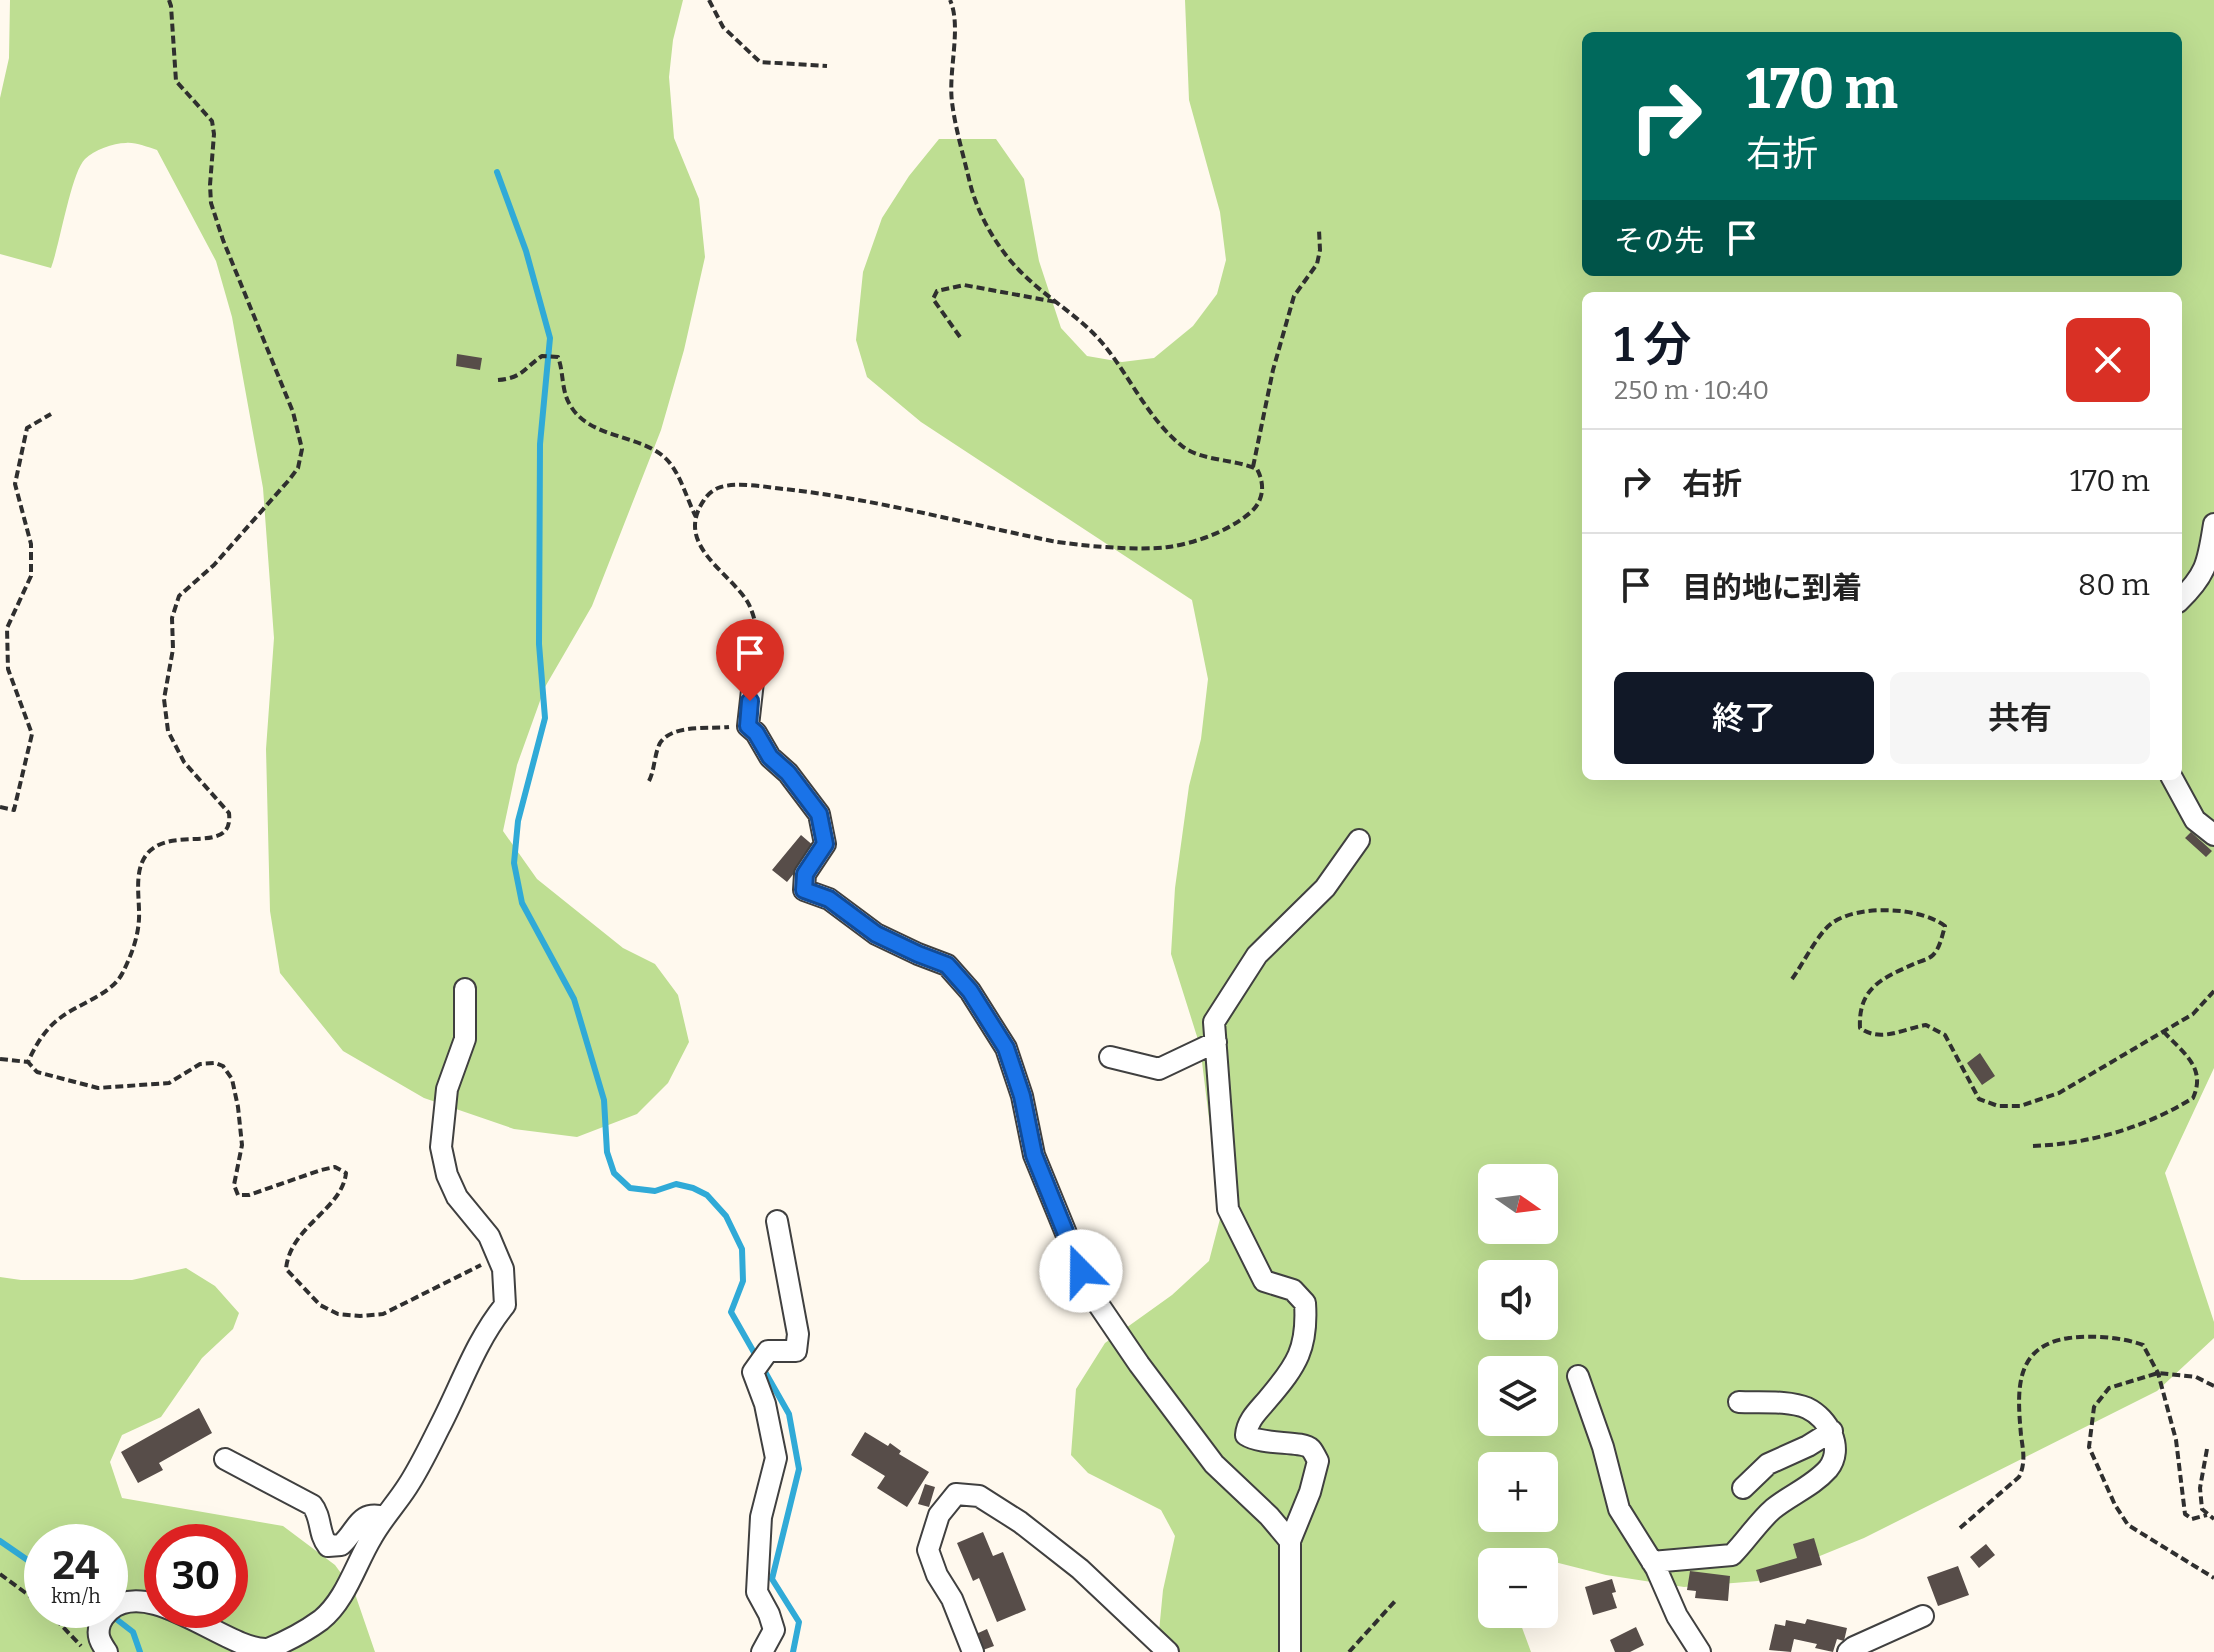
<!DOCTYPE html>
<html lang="ja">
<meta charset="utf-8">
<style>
body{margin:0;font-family:Bitter,"Noto Sans JP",serif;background:#f6f6f6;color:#222;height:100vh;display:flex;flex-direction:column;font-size:30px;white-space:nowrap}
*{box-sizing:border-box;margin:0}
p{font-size:26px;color:#767676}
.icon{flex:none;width:44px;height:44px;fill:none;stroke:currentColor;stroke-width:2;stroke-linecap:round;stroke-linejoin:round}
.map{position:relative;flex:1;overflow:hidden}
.side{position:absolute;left:1582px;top:292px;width:600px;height:488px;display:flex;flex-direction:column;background:#fff;border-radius:12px;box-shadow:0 8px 32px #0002}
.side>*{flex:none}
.top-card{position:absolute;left:1582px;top:32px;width:600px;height:244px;border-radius:12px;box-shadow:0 8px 32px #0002;background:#00695c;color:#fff;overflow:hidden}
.needle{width:52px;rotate:104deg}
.buttons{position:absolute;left:1478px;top:1164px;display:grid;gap:16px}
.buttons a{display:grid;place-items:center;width:80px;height:80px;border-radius:12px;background:#fff;box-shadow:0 8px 32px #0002;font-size:40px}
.speed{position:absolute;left:24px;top:1524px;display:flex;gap:16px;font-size:40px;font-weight:700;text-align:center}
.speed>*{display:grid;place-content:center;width:104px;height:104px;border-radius:50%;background:#fff;box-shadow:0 8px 32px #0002;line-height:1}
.speed small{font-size:20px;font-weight:400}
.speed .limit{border:12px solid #d22;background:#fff;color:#111}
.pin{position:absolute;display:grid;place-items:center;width:68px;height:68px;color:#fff;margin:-82px -34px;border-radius:50% 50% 50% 0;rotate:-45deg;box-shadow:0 0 8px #0007}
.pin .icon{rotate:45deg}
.me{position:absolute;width:88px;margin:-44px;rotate:338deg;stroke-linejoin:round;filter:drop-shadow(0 0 6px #0008)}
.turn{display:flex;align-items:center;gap:28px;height:168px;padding:0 32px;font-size:36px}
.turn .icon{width:104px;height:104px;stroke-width:2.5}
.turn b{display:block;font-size:56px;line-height:68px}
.then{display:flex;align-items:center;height:76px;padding:0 32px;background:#0003;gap:16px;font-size:30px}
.round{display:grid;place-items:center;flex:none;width:84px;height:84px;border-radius:12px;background:#f6f6f6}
.summary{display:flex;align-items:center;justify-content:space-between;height:136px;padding:0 32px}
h1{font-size:48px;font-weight:600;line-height:60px;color:#111827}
.cta{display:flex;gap:16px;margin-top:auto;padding:16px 32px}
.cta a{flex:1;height:92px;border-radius:12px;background:#111827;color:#fff;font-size:32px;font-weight:600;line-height:92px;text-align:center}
.cta a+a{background:#f6f6f6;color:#222}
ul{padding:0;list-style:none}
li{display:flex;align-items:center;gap:24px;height:104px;padding:0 32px;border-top:2px solid #e0e0e0}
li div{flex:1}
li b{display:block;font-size:30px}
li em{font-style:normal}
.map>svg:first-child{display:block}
.forest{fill:#bede92;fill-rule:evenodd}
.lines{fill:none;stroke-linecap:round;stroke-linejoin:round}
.stream{stroke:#30aad7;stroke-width:6}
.building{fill:#574d49}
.minor-casing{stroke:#404040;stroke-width:24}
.path{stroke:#2f2f2f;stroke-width:4;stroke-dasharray:8 4;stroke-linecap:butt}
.minor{stroke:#fff;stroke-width:20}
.route-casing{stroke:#114b97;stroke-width:20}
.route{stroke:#1a73e8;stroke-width:14}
</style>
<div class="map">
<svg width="2214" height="1652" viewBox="0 0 2214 1652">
<rect width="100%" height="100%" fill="#fff9ee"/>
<path class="forest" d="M10,0H683L673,40L669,77L674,138L699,199L705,257L684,350L661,430L592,606L545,687L517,765L503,831L537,879L623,948L655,964L678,995L689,1042L668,1083L637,1114L577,1137L514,1129L424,1098L343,1051L280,973L270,911L266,749L274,638L263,488L232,317L216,261L157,150C147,147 135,142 126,143C113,143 94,150 85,159C71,173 60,244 51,268L0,254V98L9,58Z
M1185,0H2214V1068L2165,1173L2214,1322V1338L2157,1391L1864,1538L1758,1581L1684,1587L1606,1575L1527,1555L1520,1562H1492V1614H1517L1531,1652H1157L1163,1590L1175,1536L1161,1510L1088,1473L1071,1455L1076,1389L1105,1343L1172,1295L1209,1261L1221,1215L1200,1046L1171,954L1175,888L1189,786L1201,739L1208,679L1192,600L921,422L867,377L856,340L863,272L882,218L909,176L939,139H996L1024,179L1039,261L1061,328L1087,356L1122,362L1154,358L1193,326L1217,294L1226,260L1220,212L1189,100ZM1586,36H2178V272H1586ZM1586,296H2178V776H1586ZM1492,1178H1544V1230H1492ZM1492,1274H1544V1326H1492ZM1492,1370H1544V1422H1492ZM1492,1466H1544V1518H1492Z
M186,1268L215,1286L239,1313L233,1329L202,1358L161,1417L122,1435L110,1462L122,1498L283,1526L335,1565L354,1591L375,1652H0V1277L21,1280H132ZM42,1542H110V1610H42ZM162,1542H230V1610H162Z"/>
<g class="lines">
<path class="stream" d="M497,172L526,251L550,338L540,444L539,644L545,718L518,821L514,863L522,903L574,999L604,1100L607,1152L614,1173L630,1188L655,1191L676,1184L693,1188L707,1195L726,1216L742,1249L743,1281L731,1312L789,1414L799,1469L772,1579L799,1622L793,1652
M0,1541L42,1570
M111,1615L133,1632L140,1652"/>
</g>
<path class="building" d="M457,354L482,358L480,370L456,366Z
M2191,832L2212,851L2206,857L2185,838Z
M801,835L815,847L787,882L772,870Z
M1980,1053L1995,1076L1982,1085L1967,1063Z
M199,1408L212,1433L159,1463L163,1470L138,1483L121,1452Z
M865,1432L888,1446L890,1443L901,1451L899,1454L929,1472L907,1507L877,1488L885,1476L851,1455Z
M925,1484L935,1487L929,1507L918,1504Z
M983,1532L993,1556L1003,1552L1026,1610L997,1622L979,1578L973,1581L957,1543Z
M1814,1538L1822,1565L1760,1583L1756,1570L1797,1558L1793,1544Z
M1986,1544L1995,1555L1979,1568L1970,1557Z
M1958,1566L1969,1595L1938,1606L1927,1577Z
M1690,1571L1730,1576L1728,1601L1695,1598L1696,1591L1687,1590Z
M1612,1579L1616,1592L1612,1593L1617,1608L1593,1615L1585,1587Z
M1807,1619L1847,1628L1844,1641L1837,1639L1833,1652L1815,1648L1817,1644L1794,1639L1791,1652L1769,1650L1775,1624L1785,1626L1786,1620L1805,1624Z
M1636,1627L1644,1645L1630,1652H1615L1610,1640Z
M987,1629L994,1646L983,1650L976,1634Z"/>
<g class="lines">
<defs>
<path id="minor" d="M2178,602C2207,574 2208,562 2214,524
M757,646L748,726L756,733L770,757L788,773L819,814L825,844L805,874L804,890L829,899L876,934L918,954L947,965L970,991L1006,1048L1022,1096L1034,1155L1090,1292L1139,1364L1214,1464L1269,1516L1290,1541
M2171,776L2195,820L2214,835
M1110,1057L1159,1069L1216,1042
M1578,1376L1603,1447L1619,1509L1656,1568L1677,1616L1700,1652
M225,1459L312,1505C322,1517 318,1534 328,1546L341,1545C358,1530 358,1510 384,1517
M1743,1488L1768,1464L1808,1446L1832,1431
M1652,1562L1732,1555C1746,1541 1758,1522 1773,1509C1790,1495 1813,1486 1828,1469C1845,1448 1828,1418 1807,1408C1788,1400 1759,1403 1739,1402
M107,1652C101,1643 96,1636 100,1624C102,1617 105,1615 110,1610C151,1576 229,1652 268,1649C285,1642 306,1631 321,1620C346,1600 356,1563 372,1537C382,1519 396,1504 407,1487C419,1469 429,1448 439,1428C461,1386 475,1342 505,1305L503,1269L489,1236L457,1197L447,1175L441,1147L447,1089L465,1039V989
M762,1652L774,1630L769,1614L757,1592L761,1517L776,1458L765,1404L753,1372L768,1351H796L798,1334L777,1221
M973,1652L952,1599L937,1575L928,1550L939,1515L956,1494L979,1496L1020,1522L1080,1569L1168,1652
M1290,1652V1541L1310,1492L1318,1461C1317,1459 1312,1450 1311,1449C1302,1440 1263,1446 1246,1435C1247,1420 1259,1410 1268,1399C1297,1365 1308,1348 1305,1303L1293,1290L1264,1281L1228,1209L1214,1022L1257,955L1325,888L1359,840
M1848,1652L1854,1647L1923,1616"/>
</defs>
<use href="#minor" class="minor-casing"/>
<path class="path" d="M169,0L171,6L176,81L212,121L214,134L210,185L211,203L223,240L293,412L302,449L298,468L289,480L214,565L179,596L172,618L173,649L164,699L168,731L184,762L229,813C234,857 171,824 147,854C133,871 140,899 139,919C138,938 131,956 123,972C112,995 79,1003 60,1018C45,1029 35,1046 28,1062L37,1072L98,1088L169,1083L200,1064L215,1063L223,1066L232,1079L238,1107L242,1145L234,1185L238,1195H249L321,1170L335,1167L346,1173C342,1210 290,1226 286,1269L320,1305L338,1314L360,1316L383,1314L481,1265
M709,0L723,27L760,62L827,66
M960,337L933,299L937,291L964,285L1056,302
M498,380C523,378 524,368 542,356L558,357C564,373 561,390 570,405C589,438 636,434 663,456C680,470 686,498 696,517
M1253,467L1273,370L1294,296L1317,264L1320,250L1319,230
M757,630C755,621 752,609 747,601C727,570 674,544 704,500C706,496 713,490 718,488C736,481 765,487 784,489C875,499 963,523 1052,541C1080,546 1140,551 1168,547C1196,543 1229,531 1251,512C1264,500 1265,484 1257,469C1234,459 1201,461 1182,446C1149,420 1130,377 1104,345C1082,318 1051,301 1026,277C999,252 977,215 969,179C963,154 955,127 952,102C948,70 962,27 950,0
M649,781C655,769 654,755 660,743C672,724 710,729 729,727
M0,807L14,810L32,734L8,669L7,628L31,576V544L15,484L27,428L51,414
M1792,979C1803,964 1818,933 1832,923C1859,904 1920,907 1945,926C1942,936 1940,948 1933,955C1929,959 1921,961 1916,963C1883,978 1858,987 1860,1028C1881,1043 1902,1029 1926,1025L1945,1035L1979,1099L1998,1106H2020L2059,1093L2193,1014L2214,991
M0,1059L28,1062
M2033,1146C2089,1144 2144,1128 2193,1098C2207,1067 2182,1052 2163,1031
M2214,1386L2196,1377L2158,1373L2109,1388L2094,1407L2089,1447L2115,1505L2128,1525L2214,1578
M2207,1449L2200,1488L2202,1509L2214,1519
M1960,1528L2019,1477C2026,1463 2023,1450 2021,1435C2017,1390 2014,1346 2069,1338C2092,1335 2121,1337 2143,1345L2158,1373L2176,1440L2185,1514L2192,1519L2207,1515
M0,1574L42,1605
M47,1610L81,1646
M1349,1652L1396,1600"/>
<use href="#minor" class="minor"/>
</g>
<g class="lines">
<defs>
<path id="route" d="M750,701L748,726L756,733L770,757L788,773L819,814L825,844L805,874L804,890L829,899L876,934L918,954L947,965L970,991L1006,1048L1022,1096L1034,1155L1081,1271"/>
</defs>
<use href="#route" class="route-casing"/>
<use href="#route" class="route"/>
</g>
</svg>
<div class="buttons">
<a><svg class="needle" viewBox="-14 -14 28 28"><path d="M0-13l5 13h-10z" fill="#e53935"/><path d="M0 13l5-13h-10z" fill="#767676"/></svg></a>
<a><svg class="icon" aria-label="sound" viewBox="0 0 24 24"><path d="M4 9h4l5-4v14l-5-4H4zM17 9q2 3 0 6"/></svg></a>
<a><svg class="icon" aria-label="layers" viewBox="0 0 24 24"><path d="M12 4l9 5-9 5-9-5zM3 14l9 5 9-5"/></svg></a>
<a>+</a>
<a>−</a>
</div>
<div class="speed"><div>24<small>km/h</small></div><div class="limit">30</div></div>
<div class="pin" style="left:750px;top:701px;background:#d93025"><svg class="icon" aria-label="arrive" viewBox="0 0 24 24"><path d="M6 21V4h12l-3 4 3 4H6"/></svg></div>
<svg class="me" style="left:1081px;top:1271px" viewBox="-20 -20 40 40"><circle r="19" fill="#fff"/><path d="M0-13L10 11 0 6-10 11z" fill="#1a73e8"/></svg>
<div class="top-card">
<div class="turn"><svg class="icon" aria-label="right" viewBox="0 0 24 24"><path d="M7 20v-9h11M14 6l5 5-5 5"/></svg><div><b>170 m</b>右折</div></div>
<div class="then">その先<svg class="icon" aria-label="arrive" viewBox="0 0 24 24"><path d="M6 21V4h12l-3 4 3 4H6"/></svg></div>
</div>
<section class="side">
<div class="summary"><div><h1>1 分</h1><p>250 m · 10:40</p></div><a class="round" style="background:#d93025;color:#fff"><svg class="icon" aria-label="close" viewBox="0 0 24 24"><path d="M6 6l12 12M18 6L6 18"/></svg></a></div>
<ul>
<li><svg class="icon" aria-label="right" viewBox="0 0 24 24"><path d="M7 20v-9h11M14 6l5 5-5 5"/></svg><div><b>右折</b></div><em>170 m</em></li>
<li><svg class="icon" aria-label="arrive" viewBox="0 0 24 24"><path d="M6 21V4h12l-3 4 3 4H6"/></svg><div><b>目的地に到着</b></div><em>80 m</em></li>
</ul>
<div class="cta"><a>終了</a><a>共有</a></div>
</section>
</div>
